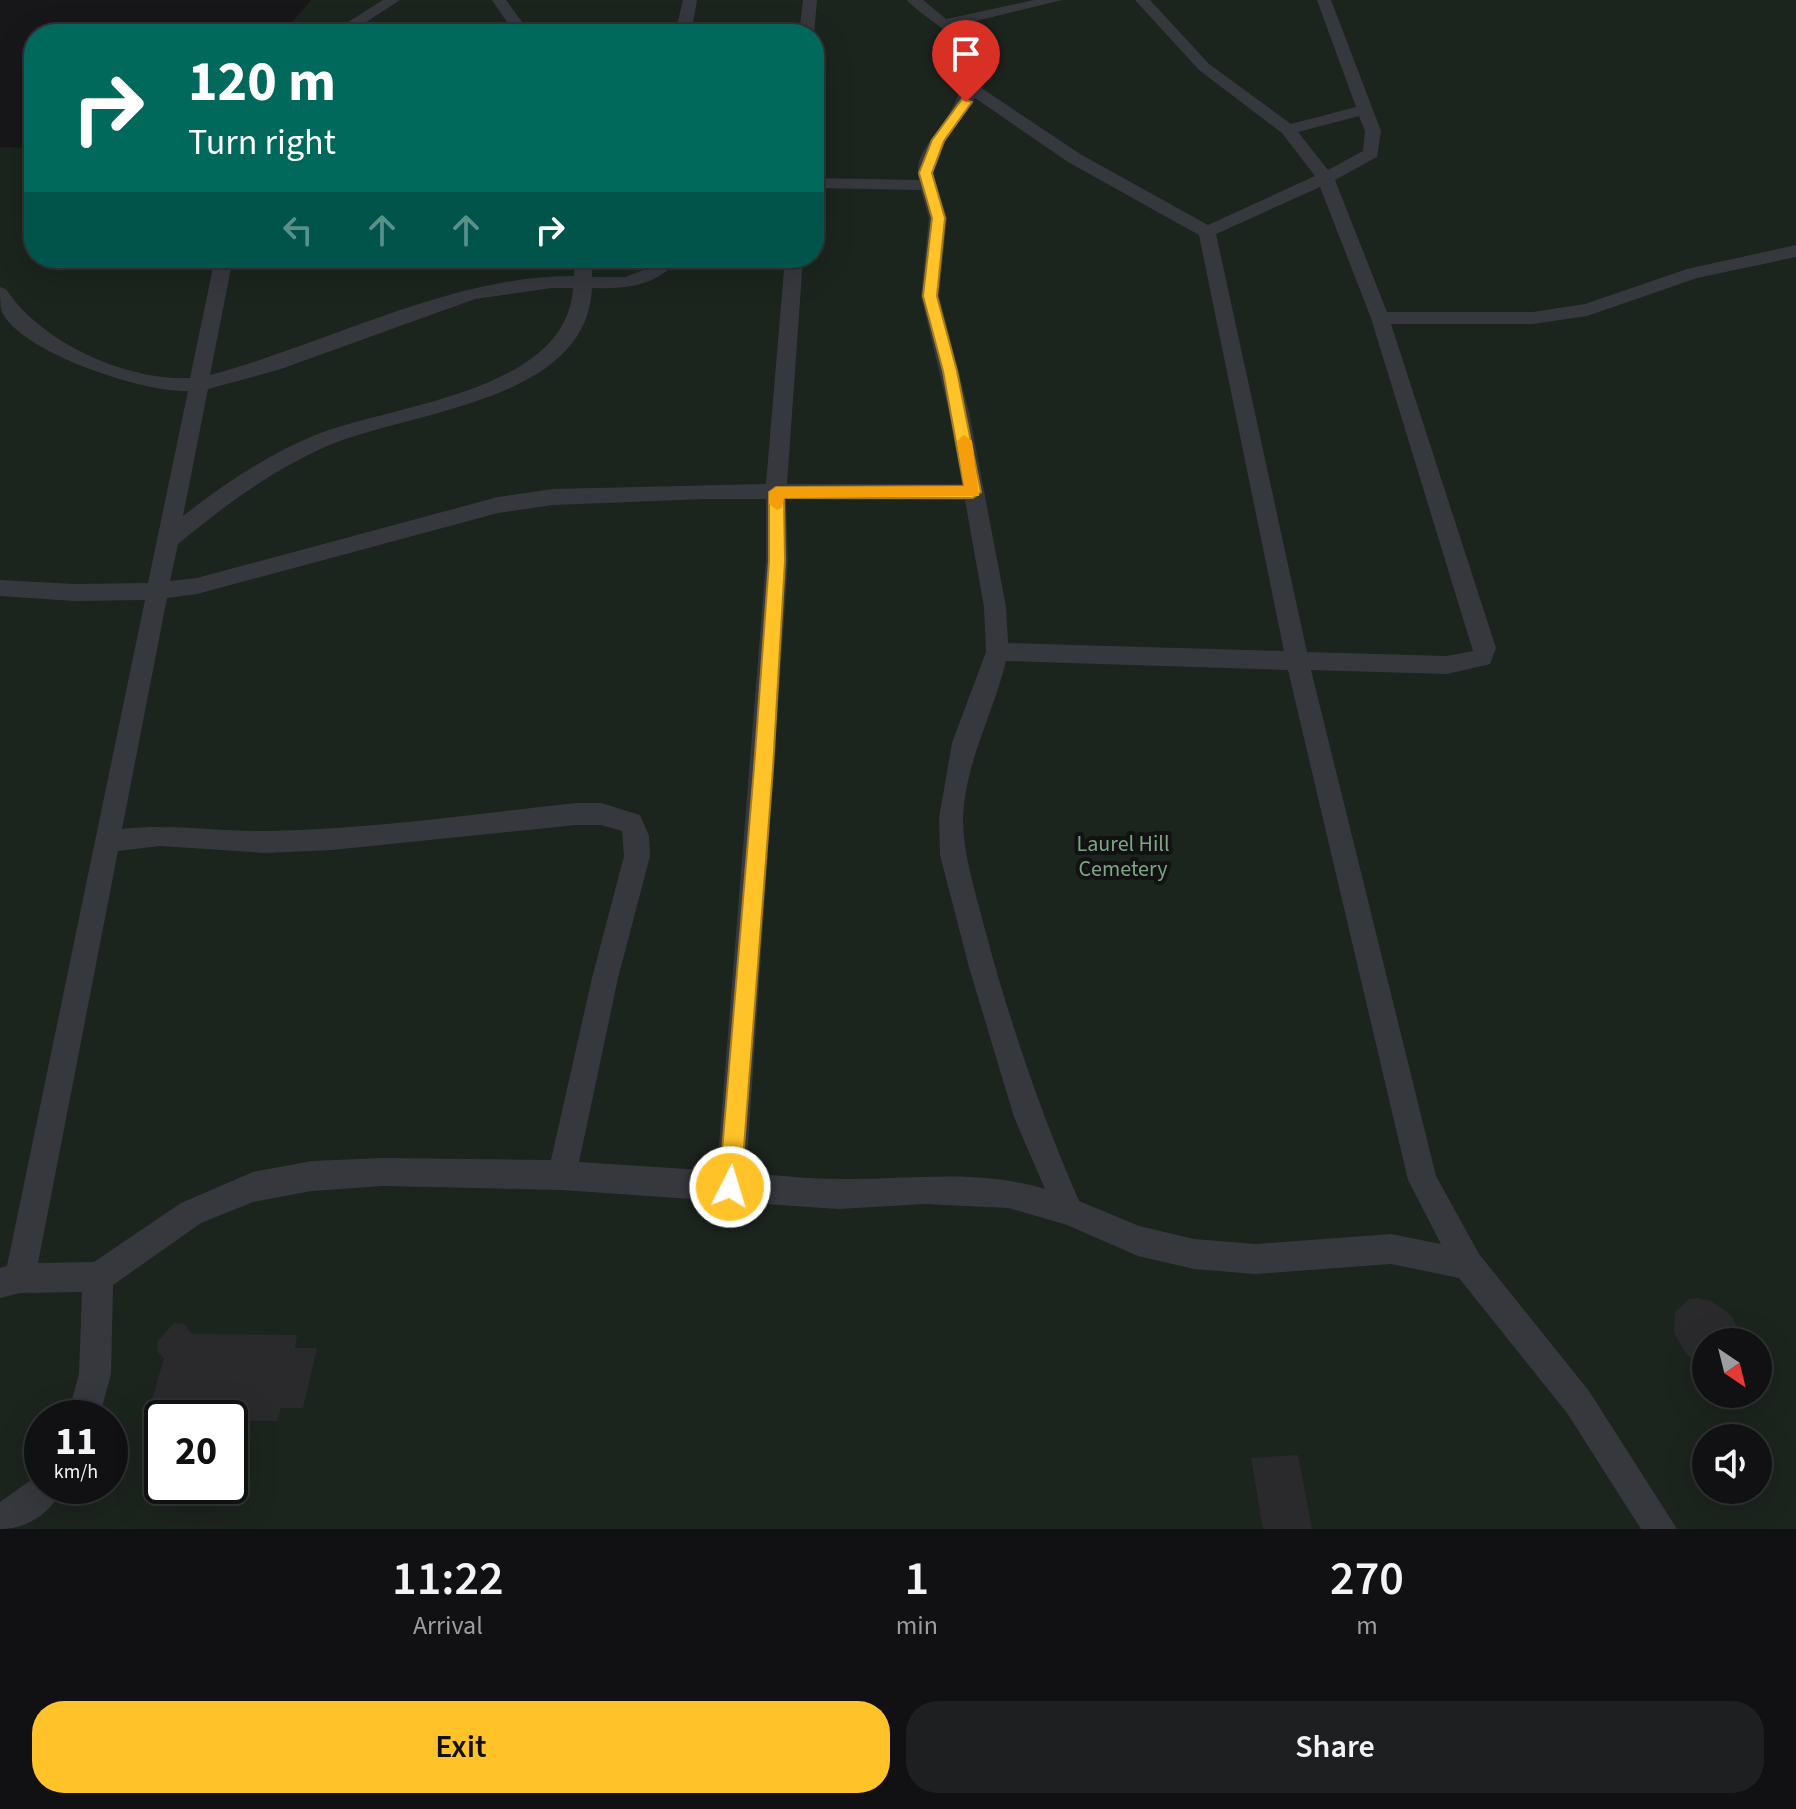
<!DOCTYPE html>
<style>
body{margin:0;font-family:"Source Sans 3",sans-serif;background:#1e1f21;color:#f1f3f6;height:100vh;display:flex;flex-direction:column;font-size:30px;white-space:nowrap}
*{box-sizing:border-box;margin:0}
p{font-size:26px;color:#9c9da0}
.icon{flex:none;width:44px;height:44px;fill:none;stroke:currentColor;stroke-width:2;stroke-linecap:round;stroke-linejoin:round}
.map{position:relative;height:1529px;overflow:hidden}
.panel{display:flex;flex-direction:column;background:#111113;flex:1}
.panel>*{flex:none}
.top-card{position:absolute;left:24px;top:24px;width:800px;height:244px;border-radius:32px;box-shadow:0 8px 32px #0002,0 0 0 2px #303133;background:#00695c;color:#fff;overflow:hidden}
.needle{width:52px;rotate:145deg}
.controls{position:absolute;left:1692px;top:1328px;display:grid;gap:16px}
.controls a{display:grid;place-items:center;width:80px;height:80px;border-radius:50%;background:#111113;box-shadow:0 8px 32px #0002,0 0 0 2px #303133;font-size:40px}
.speed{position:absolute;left:24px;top:1400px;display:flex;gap:16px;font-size:40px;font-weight:700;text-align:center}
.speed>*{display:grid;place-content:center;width:104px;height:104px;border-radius:50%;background:#111113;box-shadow:0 8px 32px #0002,0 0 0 2px #303133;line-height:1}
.speed small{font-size:20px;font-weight:400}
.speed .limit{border:4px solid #111;border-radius:12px;background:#fff;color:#111}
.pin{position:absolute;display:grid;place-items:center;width:68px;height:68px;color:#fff;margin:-82px -34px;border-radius:50% 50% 50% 0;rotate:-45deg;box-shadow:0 0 8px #0007}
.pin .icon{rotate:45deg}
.me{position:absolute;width:88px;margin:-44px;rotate:5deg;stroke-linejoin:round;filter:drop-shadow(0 0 6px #0008)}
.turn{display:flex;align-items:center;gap:28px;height:168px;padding:0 32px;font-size:36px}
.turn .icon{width:104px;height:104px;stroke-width:2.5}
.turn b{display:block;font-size:56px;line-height:68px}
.lanes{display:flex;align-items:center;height:76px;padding:0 32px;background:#0003;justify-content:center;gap:40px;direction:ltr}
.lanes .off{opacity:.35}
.eta{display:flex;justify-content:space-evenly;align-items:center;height:136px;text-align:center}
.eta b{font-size:48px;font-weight:600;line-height:56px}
.action{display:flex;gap:16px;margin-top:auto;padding:16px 32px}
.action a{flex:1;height:92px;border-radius:32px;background:#ffc229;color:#111;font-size:32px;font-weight:600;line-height:92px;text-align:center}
.action a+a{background:#1e1f21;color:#f1f3f6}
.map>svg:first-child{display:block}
.green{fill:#1c241e;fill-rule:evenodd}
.building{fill:#2a2a2d}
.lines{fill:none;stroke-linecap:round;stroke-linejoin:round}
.lane{fill:#37383e;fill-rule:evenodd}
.route{fill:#ffc229;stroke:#a67e1b;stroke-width:2}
.slow{fill:#f59e0b}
.labels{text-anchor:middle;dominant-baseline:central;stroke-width:8;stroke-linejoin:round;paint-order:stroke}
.park-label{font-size:22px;fill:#7da682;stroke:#121214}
</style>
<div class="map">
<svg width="1796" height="1529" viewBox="0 0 1796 1529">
<rect width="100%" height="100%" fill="#171719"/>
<path class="green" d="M311,0H1796V1529H0V147L34,148V258H814V34H282ZM1706,1342H1758V1394H1706ZM42,1418H110V1486H42ZM162,1418H230V1486H162ZM1706,1438H1758V1490H1706Z"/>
<path class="building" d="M1698,1298L1711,1301L1731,1315L1745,1342H1706V1369L1687,1355L1674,1333L1675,1312L1689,1299Z
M174,1323L185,1324L192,1334L297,1335L295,1348H317L303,1408H281L277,1421L146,1420L164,1358L158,1353L157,1342Z
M1298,1455L1312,1529H1263L1251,1458Z"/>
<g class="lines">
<path class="lane" d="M383,0H400L348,34H329Z
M492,0H506L531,34H515Z
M683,0H697L691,34H675Z
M803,0H817L814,35L799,34Z
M907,0H923L946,19L1034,0H1062L955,26C969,37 981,67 977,85L1080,154L1208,225L1315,176L1282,133L1199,70L1135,0H1150L1209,64L1291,124L1356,107L1317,0H1331L1381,131L1377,157L1335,180L1387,312H1533L1585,304L1687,269L1796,245V257L1697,278L1587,316L1533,324H1391L1496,648L1490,664L1447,674L1311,670L1436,1176L1479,1254L1589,1391L1677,1529H1641L1567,1413L1459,1278L1391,1264L1255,1274L1194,1269L1138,1256L1067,1225L1009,1208L925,1204L838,1209L562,1190L383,1186L312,1191L253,1202L201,1223L113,1285L111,1374L99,1418H67L79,1374L82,1292L20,1293L0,1298V1268L7,1266L145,600L74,601L0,596V580L74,584L148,583L188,391C144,393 22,353 2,312C0,305 0,295 0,287L6,289C41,343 127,381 190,378L215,258H233L210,375C327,344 453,275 574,276L575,258H593L592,277H625L646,269L659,258H679C657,287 625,289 592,288C587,404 406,411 325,447C271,471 224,506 178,544L170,581L197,578L498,497L553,489L766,484L785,258H803L787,484H962L949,412L921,296L929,218L921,190L814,188V178L919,180C908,141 975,115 958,60C956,53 954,43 950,37C938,22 919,14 907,0ZM975,98L1068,162L1199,235L1284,651L1008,643L1006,607L969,412L939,296L947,218L933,173L946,140ZM1359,116L1365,131L1363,151L1328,170L1298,132ZM1320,187L1371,318L1473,651L1447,656L1307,652L1216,234ZM552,288H573C567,394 389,404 313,436C265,456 223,485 183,516L208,389L278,370L475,299ZM705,499H766V561L717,1171L579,1162L618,978L650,856L649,836L640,815L601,803H576C474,814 372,829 269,831C220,832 172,823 122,829L167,598L197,594L498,513L553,505ZM786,499L965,500L984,607L986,652L952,743L939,818L940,855L969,967L1014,1117L1045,1189C975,1168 908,1180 838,1179C807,1179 776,1175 746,1173L788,561ZM1006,661L1288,670L1408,1180L1441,1244L1391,1234L1255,1244L1194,1239L1139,1226L1079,1201C1040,1111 1009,1020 984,926C975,890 963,855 963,819C965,762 993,715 1006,661ZM576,825H601L622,831L624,856L592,978L551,1160L383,1158L312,1161L253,1172L181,1203L94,1262L38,1263L118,851L160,846L266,853L332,850Z
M42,1472V1486H63C53,1512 28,1529 0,1529V1502Z"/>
</g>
<path class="route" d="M962,99L972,102L944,141L932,173L945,218L937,296L957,371L981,492L973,498H784L785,561L773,768L741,1187L738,1195L730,1198L722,1195L719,1187L754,768L769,561V492L776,487L964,486L943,371L923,296L932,218L919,173L932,140Z"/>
<path class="slow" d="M964,435L972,441L979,496L784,498L782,508L777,510L769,504V492L776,487L964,486L957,441Z"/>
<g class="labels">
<g class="park-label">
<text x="1123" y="844">Laurel Hill<tspan x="1123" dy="25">Cemetery</tspan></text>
</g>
</g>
</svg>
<div class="controls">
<a><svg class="needle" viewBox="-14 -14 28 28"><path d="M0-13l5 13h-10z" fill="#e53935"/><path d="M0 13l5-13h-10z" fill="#9c9da0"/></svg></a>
<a><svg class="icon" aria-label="sound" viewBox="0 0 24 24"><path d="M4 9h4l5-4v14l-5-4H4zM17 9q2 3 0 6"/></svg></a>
</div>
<div class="speed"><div>11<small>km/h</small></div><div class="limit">20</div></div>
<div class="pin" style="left:966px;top:102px;background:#d93025"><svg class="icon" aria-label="arrive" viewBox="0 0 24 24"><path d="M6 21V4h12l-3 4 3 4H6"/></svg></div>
<svg class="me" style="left:730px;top:1187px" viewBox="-20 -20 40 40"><circle r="17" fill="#ffc229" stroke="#fff" stroke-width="3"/><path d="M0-11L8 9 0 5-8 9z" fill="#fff"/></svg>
<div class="top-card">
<div class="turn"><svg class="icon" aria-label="right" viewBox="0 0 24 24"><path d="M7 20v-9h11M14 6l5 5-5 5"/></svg><div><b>120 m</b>Turn right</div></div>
<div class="lanes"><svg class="icon off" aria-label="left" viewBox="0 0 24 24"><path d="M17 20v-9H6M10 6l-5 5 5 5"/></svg><svg class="icon off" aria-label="ahead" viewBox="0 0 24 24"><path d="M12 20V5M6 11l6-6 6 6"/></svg><svg class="icon off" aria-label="ahead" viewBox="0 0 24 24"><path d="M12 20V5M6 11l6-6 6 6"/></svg><svg class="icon" aria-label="right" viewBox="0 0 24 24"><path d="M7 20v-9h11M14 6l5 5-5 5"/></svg></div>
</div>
</div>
<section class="panel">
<div class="eta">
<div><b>11:22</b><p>Arrival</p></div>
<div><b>1</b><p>min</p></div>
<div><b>270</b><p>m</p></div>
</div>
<div class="action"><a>Exit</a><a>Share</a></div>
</section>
